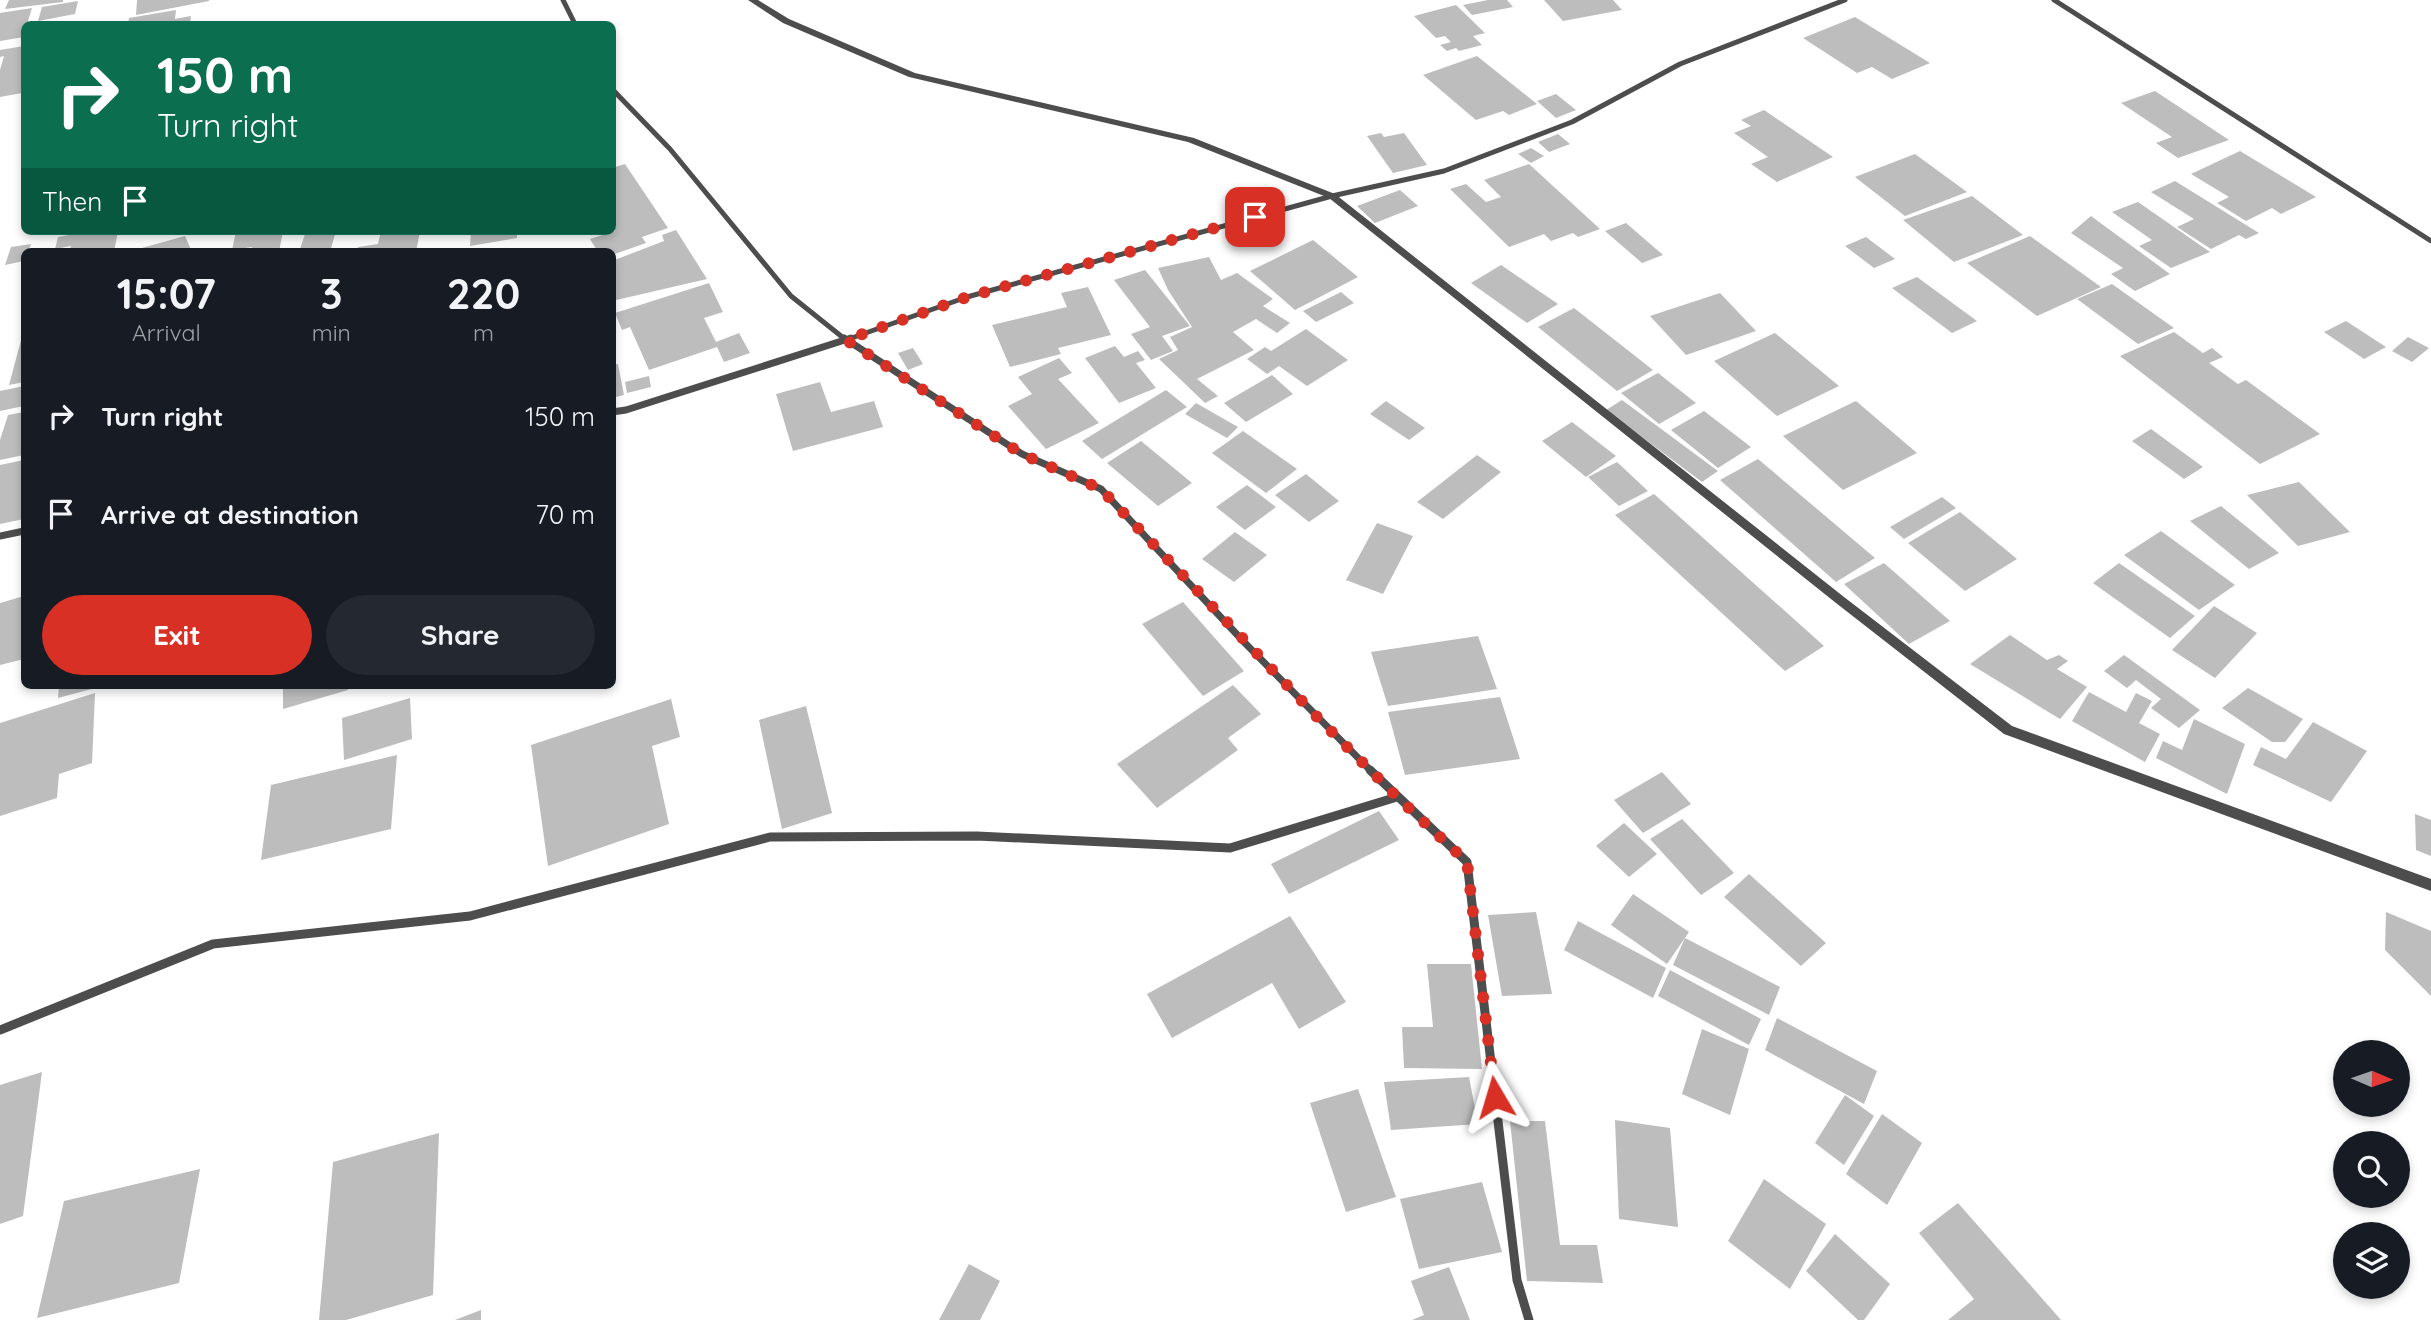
<!DOCTYPE html>
<style>
body{margin:0;font-family:Quicksand,sans-serif;background:#242831;color:#f1f3f6;height:100vh;display:flex;flex-direction:column;font-size:26px;white-space:nowrap}
*{box-sizing:border-box;margin:0}
p{font-size:23px;color:#9ea1a6}
.icon{flex:none;width:38px;height:38px;fill:none;stroke:currentColor;stroke-width:2;stroke-linecap:round;stroke-linejoin:round}
.map{position:relative;flex:1;overflow:hidden}
.details{position:absolute;left:21px;top:248px;width:595px;height:441px;display:flex;flex-direction:column;background:#171b24;border-radius:10px;box-shadow:0 4px 10px #0003}
.details>*{flex:none}
.guide{position:absolute;left:21px;top:21px;width:595px;height:214px;border-radius:10px;box-shadow:0 4px 10px #0003;background:#0b6e4f;color:#fff;overflow:hidden}
.needle{width:46px;rotate:92deg}
.fabs{position:absolute;left:2333px;top:1040px;display:grid;gap:14px}
.fabs a{display:grid;place-items:center;width:77px;height:77px;border-radius:50%;background:#171b24;box-shadow:0 4px 10px #0003;font-size:35px}
.pin{position:absolute;display:grid;place-items:center;width:60px;height:60px;color:#fff;margin:-30px;border-radius:14px;box-shadow:0 4px 10px #0006}
.me{position:absolute;width:77px;margin:-38px;rotate:353deg;stroke-linejoin:round;filter:drop-shadow(0 0 5px #0008)}
.turn{display:flex;align-items:center;gap:24px;height:147px;padding:0 21px;font-size:32px}
.turn .icon{width:91px;height:91px;stroke-width:2.5}
.turn b{display:block;font-size:49px;line-height:60px}
.then{display:flex;align-items:center;height:66px;padding:0 21px;background:#0003;gap:14px;font-size:26px}
.eta{display:flex;justify-content:space-evenly;align-items:center;height:119px;text-align:center}
.eta b{font-size:42px;font-weight:700;line-height:49px}
.action{display:flex;gap:14px;margin-top:auto;padding:14px 21px}
.action a{flex:1;height:80px;border-radius:42px;background:#d93025;color:#fff;font-size:28px;font-weight:700;line-height:80px;text-align:center}
.action a+a{background:#242831;color:#f1f3f6}
ul{padding:0;list-style:none}
li{display:flex;align-items:center;gap:21px;height:98px;padding:0 21px}
li div{flex:1}
li b{display:block;font-size:26px}
li em{font-style:normal}
.map>svg:first-child{display:block}
.building{fill:#bdbdbd}
.lines{fill:none;stroke-linecap:round;stroke-linejoin:round}
.minor-far2{stroke:#4d4d4d;stroke-width:5}
.minor-far1{stroke:#4d4d4d;stroke-width:7}
.minor{stroke:#4d4d4d;stroke-width:9}
.tertiary{fill:#4d4d4d;fill-rule:evenodd}
.route{stroke:#d93025;stroke-width:12;stroke-dasharray:0 21.6}
</style>
<div class="map">
<svg width="2431" height="1320" viewBox="0 0 2431 1320">
<rect width="100%" height="100%" fill="#fff"/>
<path class="building" d="M9,0H63V2L5,9Z
M137,0H209V1L136,15Z
M1488,0H1507L1513,7L1472,15L1463,5Z
M1544,0H1613L1622,10L1563,21Z
M78,1L75,14L38,21L42,7Z
M1456,5L1485,33L1473,36L1482,45L1459,51L1456,48L1447,51L1440,45L1451,42L1445,36L1436,38L1414,16Z
M32,8L27,24H24V37L0,41V13Z
M176,10L175,19L191,16L190,24H128L129,18Z
M1855,17L1930,63L1892,79L1872,67L1857,73L1803,38Z
M24,46V81L22,93L0,97V70L4,56L0,57V50Z
M1477,56L1537,104L1509,115L1503,111L1476,120L1423,75Z
M2155,91L2229,140L2178,158L2156,143L2172,137L2121,103Z
M1556,94L1576,110L1556,118L1537,101Z
M1764,110L1833,157L1777,182L1751,164L1768,157L1734,133L1751,126L1741,120Z
M1381,133L1384,137L1404,133L1427,165L1393,173L1367,136Z
M1558,134L1570,144L1549,152L1538,142Z
M1531,148L1544,156L1531,163L1518,154Z
M2240,151L2316,197L2281,214L2272,208L2246,221L2217,203L2229,197L2191,174Z
M1915,154L1967,192L1905,216L1855,177Z
M625,164L668,228L642,237L646,243L612,255V252H598L590,239L615,231L612,226V168Z
M1529,164L1600,229L1578,237L1573,233L1551,241L1544,234L1509,247L1450,189L1466,184L1486,202L1501,197L1484,180Z
M2175,181L2259,233L2246,239L2239,235L2211,249L2177,227L2194,219L2151,192Z
M1400,190L1418,206L1375,223L1357,206Z
M1972,196L2023,235L1954,262L1903,220Z
M2138,202L2210,252L2171,268L2139,246L2152,240L2112,212Z
M2091,216L2170,274L2135,291L2111,274L2123,268L2071,233Z
M1626,223L1663,255L1642,263L1605,231Z
M676,230L707,279L612,301V261L664,241L662,235Z
M90,231H118L114,252H69L71,246L55,249L58,237Z
M236,231H283L279,252H251L252,247L232,250Z
M306,231H336L330,252H299Z
M381,231H420L416,252H357L358,247L378,244Z
M471,231H517V238L470,246Z
M185,236L192,252H131V251Z
M2030,236L2101,287L2037,316L1967,263Z
M1866,237L1895,259L1874,268L1845,246Z
M1313,240L1358,277L1295,310L1250,271Z
M31,244L28,252H24V261L5,265L11,247Z
M1209,257L1221,280L1237,273L1273,299L1263,306L1290,323L1277,333L1256,319L1233,332L1254,350L1197,379L1218,396L1205,403L1159,359L1178,350L1170,337L1192,327L1168,290L1158,268Z
M1501,265L1558,304L1527,323L1471,283Z
M1145,270L1190,326L1162,336L1173,351L1151,360L1131,334L1150,327L1114,280Z
M1917,277L1977,321L1952,333L1892,288Z
M709,283L723,312L704,318L716,342L739,333L750,353L724,362L717,347L649,370L630,327L622,330L615,313Z
M2112,284L2174,328L2138,344L2077,299Z
M1088,287L1111,335L1058,348L1061,354L1010,367L992,325L1067,307L1061,293Z
M1341,292L1354,303L1316,322L1303,311Z
M1720,293L1756,331L1686,355L1650,316Z
M1574,308L1653,370L1617,391L1538,327Z
M2346,321L2386,347L2364,359L2324,332Z
M24,329V382L9,385Z
M1306,329L1348,360L1307,386L1279,366L1267,374L1247,359L1265,347L1271,351Z
M2174,332L2203,353L2212,348L2223,357L2209,363L2238,384L2246,380L2320,434L2260,464L2120,356Z
M1775,333L1839,386L1777,416L1714,361Z
M2408,337L2429,348L2412,362L2392,351Z
M1115,346L1124,357L1138,351L1145,360L1136,363L1156,388L1119,403L1085,358Z
M913,348L923,364L908,370L898,353Z
M1059,358L1072,373L1058,379L1099,423L1046,449L1008,406L1032,394L1018,377Z
M618,364L624,395L612,398V365Z
M1658,373L1696,403L1659,424L1621,393Z
M1272,375L1293,394L1246,422L1224,403Z
M649,376L651,387L627,393L625,382Z
M820,382L831,412L874,401L883,427L793,451L776,394Z
M24,386V406L0,411V391Z
M1166,390L1187,407L1102,459L1082,441Z
M1622,400L1718,471L1702,482L1606,410Z
M1386,401L1425,428L1409,440L1370,414Z
M1856,401L1917,453L1843,490L1783,436Z
M1196,403L1238,427L1227,438L1185,414Z
M1704,411L1751,447L1718,468L1671,430Z
M24,412V455L0,460V440L8,415Z
M1572,422L1616,456L1586,477L1542,441Z
M2151,429L2203,467L2184,479L2132,441Z
M1243,431L1297,469L1266,493L1212,453Z
M1141,441L1192,483L1158,506L1107,463Z
M1477,455L1501,472L1443,519L1417,502Z
M1758,459L1875,558L1836,582L1720,480Z
M24,460V519L0,524V465Z
M1617,462L1648,491L1619,506L1588,477Z
M1306,474L1339,501L1309,522L1275,495Z
M2299,482L2350,532L2298,546L2247,495Z
M1247,485L1276,507L1245,530L1216,507Z
M1654,494L1824,646L1785,671L1615,515Z
M1942,497L1956,508L1904,539L1890,527Z
M2221,506L2279,553L2249,569L2190,521Z
M1960,512L2017,559L1965,591L1908,543Z
M1377,523L1413,536L1383,594L1346,580Z
M2161,531L2235,585L2199,610L2124,555Z
M1235,532L1267,555L1234,582L1202,559Z
M1884,563L1950,621L1909,644L1844,584Z
M2119,563L2195,616L2170,638L2093,583Z
M24,596V659L0,665V603Z
M1183,602L1244,671L1203,696L1142,624Z
M2214,606L2257,633L2215,678L2172,650Z
M2010,635L2047,660L2059,655L2068,661L2057,669L2087,687L2060,719L1970,664Z
M1478,636L1497,689L1388,706L1371,652Z
M2124,655L2200,710L2179,728L2151,708L2161,699L2136,680L2127,688L2104,671Z
M1233,685L1261,714L1228,738L1238,750L1157,808L1117,764Z
M59,686H99V687L58,698Z
M283,686H348V690L283,709Z
M2248,688L2303,719L2285,742H2272L2222,708Z
M2089,692L2126,712L2136,693L2152,701L2139,723L2160,734L2145,762L2072,721Z
M95,693L92,763L59,774L57,798L0,816V723Z
M1500,697L1520,759L1405,775L1388,712Z
M410,698L412,739L344,760L342,718Z
M671,699L680,737L652,746L669,824L548,866L531,745Z
M806,706L832,813L782,829L759,720Z
M2194,719L2245,744L2227,794L2156,758L2163,741L2182,750Z
M2313,722L2367,751L2331,802L2253,765L2261,747L2286,759Z
M397,755L391,829L261,860L271,785Z
M1662,772L1691,804L1643,833L1614,800Z
M1379,811L1399,840L1289,894L1271,864Z
M2415,814L2431,820V856L2416,850Z
M1682,819L1734,873L1701,895L1650,839Z
M1624,823L1657,854L1629,877L1596,846Z
M1749,874L1826,943L1801,966L1724,897Z
M1633,894L1689,932L1667,964L1611,925Z
M1536,912L1552,994L1502,996L1488,915Z
M2386,912L2431,931V996L2385,950Z
M1290,916L1346,1002L1299,1029L1272,983L1172,1038L1147,994Z
M1578,921L1666,968L1653,998L1564,950Z
M1685,938L1780,987L1769,1015L1673,965Z
M1427,964H1471L1482,1069L1404,1068L1402,1027H1433Z
M1670,970L1761,1019L1749,1045L1658,996Z
M1777,1018L1877,1071L1864,1104L1765,1050Z
M1702,1029L1749,1049L1730,1115L1682,1094Z
M42,1072L23,1216L0,1224V1085Z
M1469,1077L1478,1124L1391,1130L1384,1082Z
M1358,1089L1396,1197L1346,1212L1310,1103Z
M1845,1095L1874,1116L1844,1165L1815,1143Z
M1882,1114L1922,1143L1887,1205L1846,1174Z
M1615,1120L1670,1128L1678,1227L1619,1219Z
M1510,1121H1545L1560,1245H1597L1603,1283L1527,1281Z
M439,1133L433,1295L346,1320H319L333,1162Z
M200,1169L179,1283L37,1318L64,1201Z
M1764,1179L1826,1224L1790,1289L1728,1241Z
M1482,1182L1502,1252L1419,1269L1400,1199Z
M1958,1203L2061,1320H1948L1974,1299L1919,1233Z
M1835,1234L1890,1284L1864,1320H1858L1806,1271Z
M969,1264L1000,1281L980,1320H939Z
M1449,1267L1470,1320H1412L1424,1315L1411,1281Z
M481,1310V1320H455Z"/>
<g class="lines">
<path class="minor-far2" d="M563,0L575,24
M2054,0L2431,241
M612,89L670,149L791,296L846,340
M846,340L967,297L1332,196L1444,171L1572,122L1680,64L1845,0"/>
<path class="minor-far1" d="M844,338L1022,454L1101,489L1244,642L1372,772
M612,412L626,410L851,338
M0,536L24,531"/>
<path class="minor" d="M1370,770L1467,862L1517,1280L1529,1320
M0,1030L213,944L470,916L770,837L977,836L1230,848L1397,797"/>
<path class="tertiary" d="M748,0H758L789,19L915,73L1194,138L1335,194L1844,597L2012,726L2431,879V891L2004,734L1836,603L1329,198L1188,142L909,77L783,23Z"/>
</g>
<g class="lines">
<path class="route" d="M1255,217L967,297L846,340L1022,454L1101,489L1320,720L1397,797L1467,862L1495,1097"/>
</g>
</svg>
<div class="fabs">
<a><svg class="needle" viewBox="-14 -14 28 28"><path d="M0-13l5 13h-10z" fill="#e53935"/><path d="M0 13l5-13h-10z" fill="#9ea1a6"/></svg></a>
<a><svg class="icon" aria-label="search" viewBox="0 0 24 24"><circle cx="10" cy="10" r="6"/><path d="M15 15l6 6"/></svg></a>
<a><svg class="icon" aria-label="layers" viewBox="0 0 24 24"><path d="M12 4l9 5-9 5-9-5zM3 14l9 5 9-5"/></svg></a>
</div>
<div class="pin" style="left:1255px;top:217px;background:#d93025"><svg class="icon" aria-label="arrive" viewBox="0 0 24 24"><path d="M6 21V4h12l-3 4 3 4H6"/></svg></div>
<svg class="me" style="left:1495px;top:1097px" viewBox="-20 -20 40 40"><path d="M0-17L14 15 0 8-14 15z" fill="#d93025" stroke="#fff" stroke-width="4"/></svg>
<div class="guide">
<div class="turn"><svg class="icon" aria-label="right" viewBox="0 0 24 24"><path d="M7 20v-9h11M14 6l5 5-5 5"/></svg><div><b>150 m</b>Turn right</div></div>
<div class="then">Then<svg class="icon" aria-label="arrive" viewBox="0 0 24 24"><path d="M6 21V4h12l-3 4 3 4H6"/></svg></div>
</div>
<section class="details">
<div class="eta">
<div><b>15:07</b><p>Arrival</p></div>
<div><b>3</b><p>min</p></div>
<div><b>220</b><p>m</p></div>
</div>
<ul>
<li><svg class="icon" aria-label="right" viewBox="0 0 24 24"><path d="M7 20v-9h11M14 6l5 5-5 5"/></svg><div><b>Turn right</b></div><em>150 m</em></li>
<li><svg class="icon" aria-label="arrive" viewBox="0 0 24 24"><path d="M6 21V4h12l-3 4 3 4H6"/></svg><div><b>Arrive at destination</b></div><em>70 m</em></li>
</ul>
<div class="action"><a>Exit</a><a>Share</a></div>
</section>
</div>
